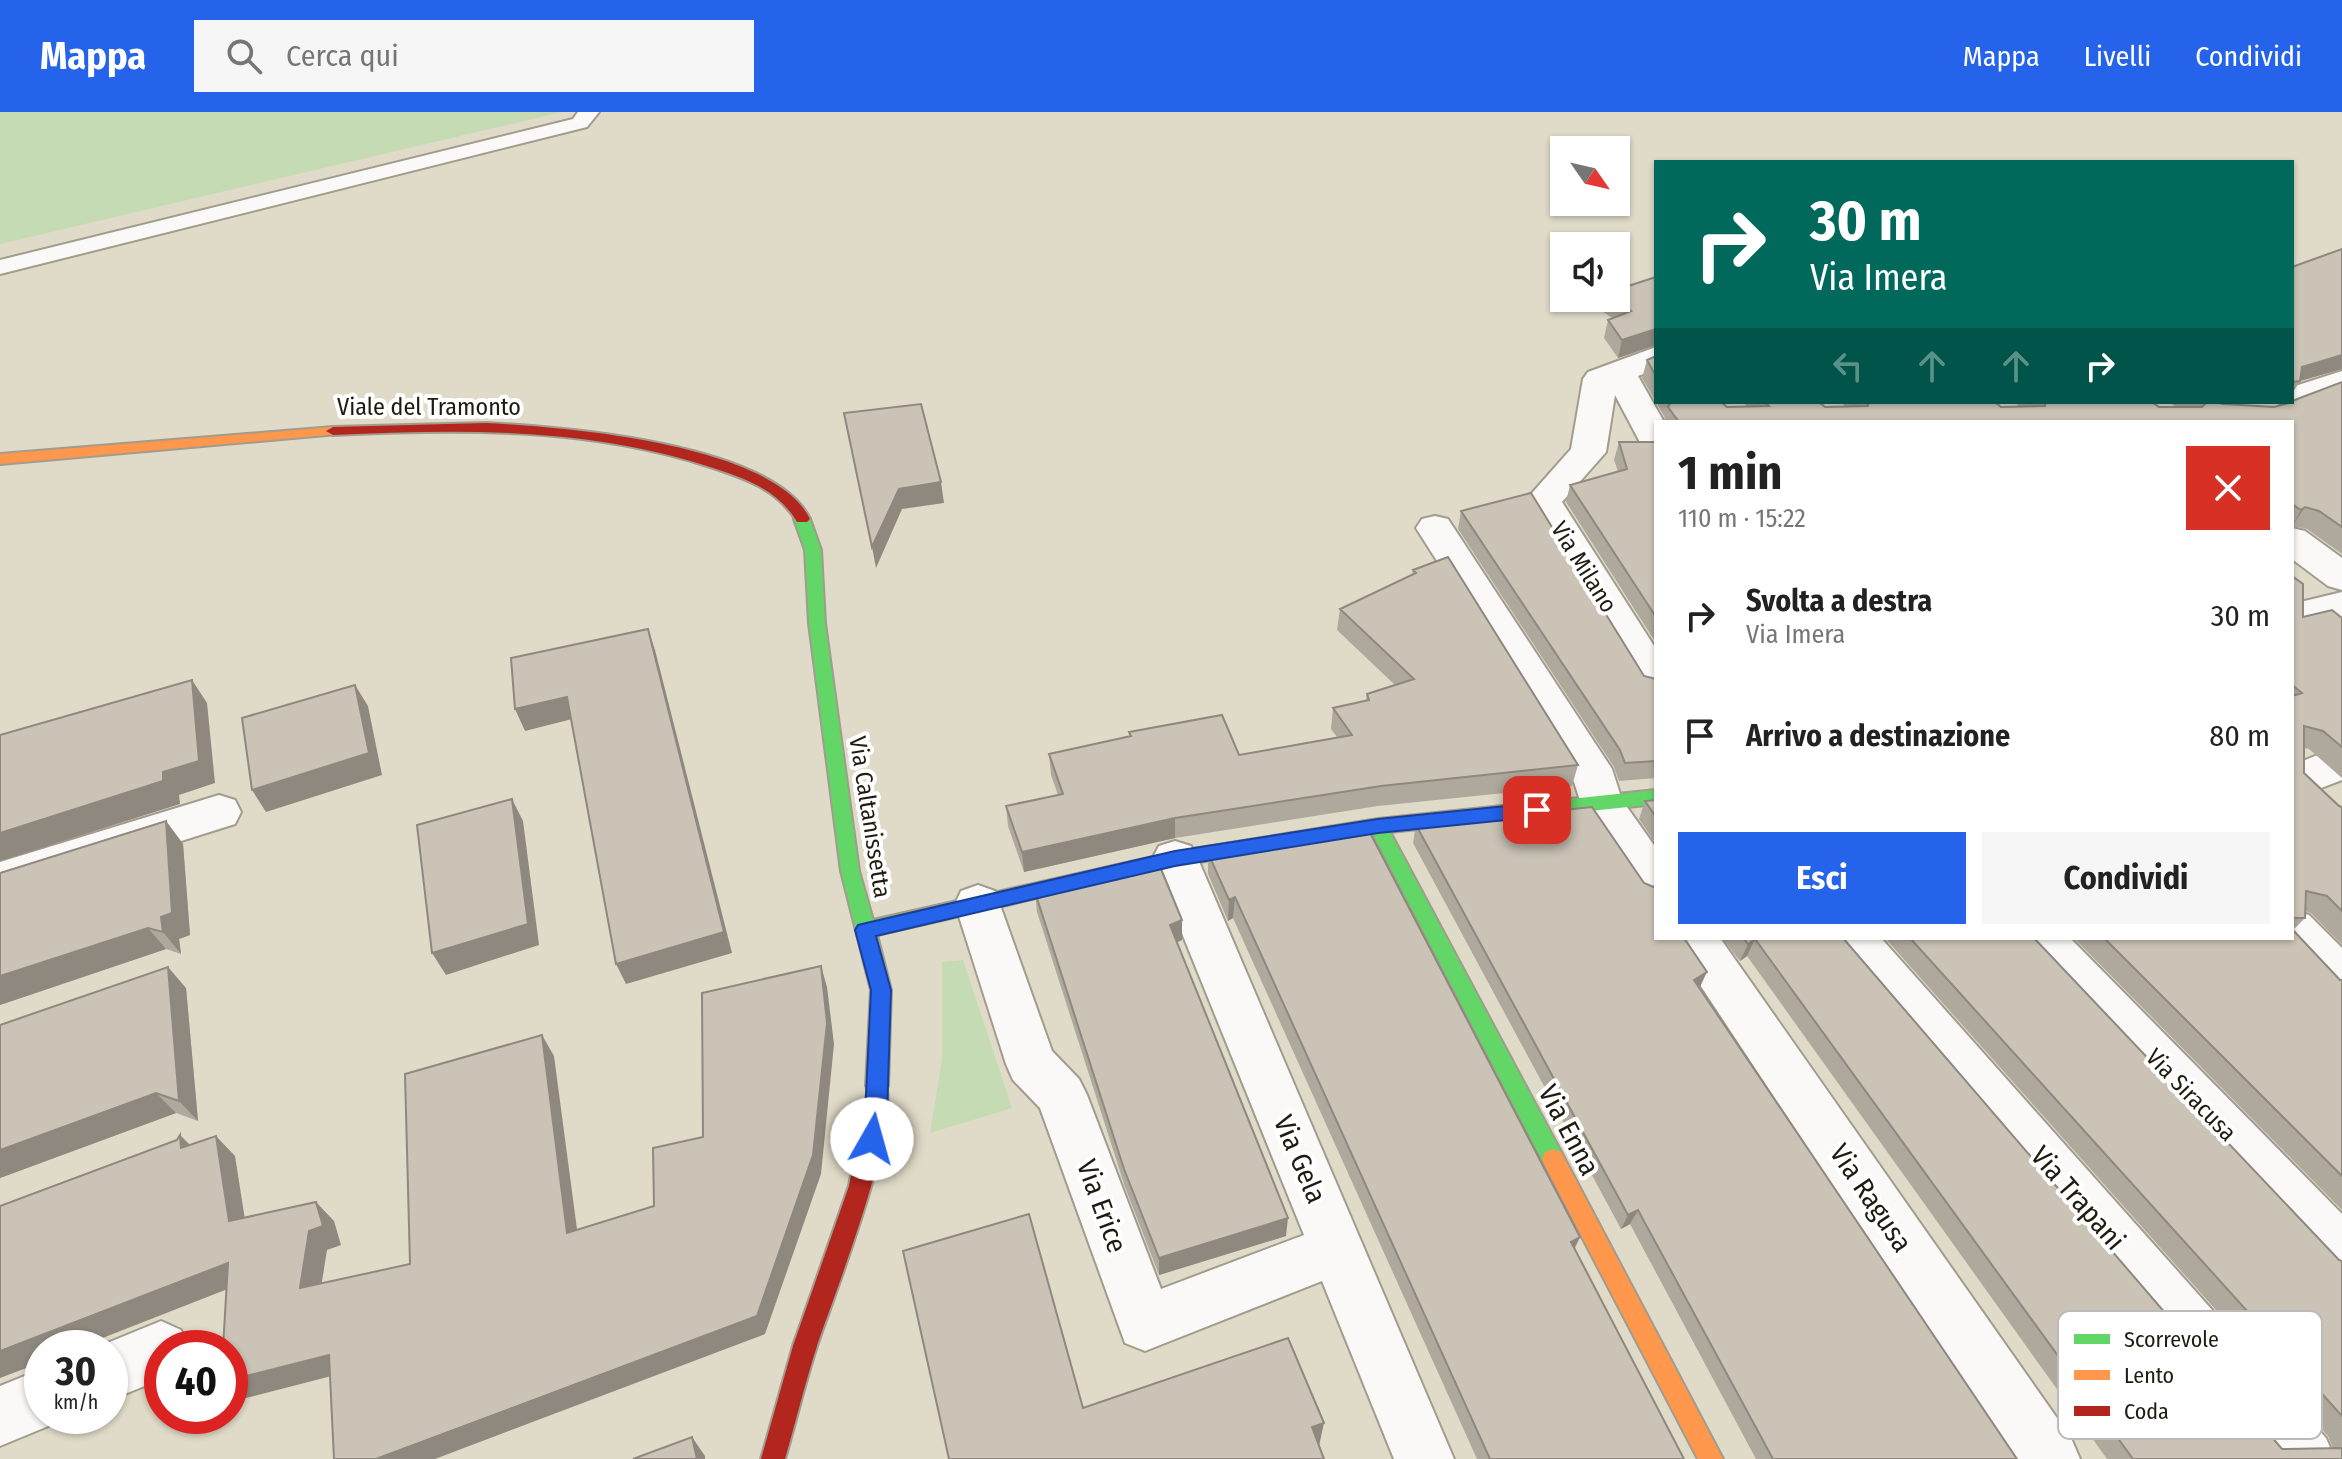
<!DOCTYPE html>
<html lang="it">
<meta charset="utf-8">
<style>
body{margin:0;font-family:"Fira Sans Condensed",sans-serif;background:#f6f6f6;color:#222;height:100vh;display:flex;flex-direction:column;font-size:30px;white-space:nowrap}
*{box-sizing:border-box;margin:0}
p{font-size:26px;color:#767676}
.icon{flex:none;width:44px;height:44px;fill:none;stroke:currentColor;stroke-width:2;stroke-linecap:round;stroke-linejoin:round}
.map{position:relative;flex:1;overflow:hidden}
.side{position:absolute;left:1654px;top:308px;width:640px;height:520px;display:flex;flex-direction:column;background:#fff;border-radius:0px;box-shadow:0 2px 6px #0004}
.side>*{flex:none}
.hud{position:absolute;left:1654px;top:48px;width:640px;height:244px;border-radius:0px;box-shadow:0 2px 6px #0004;background:#00695c;color:#fff;overflow:hidden}
.needle{width:52px;rotate:124deg}
.tools{position:absolute;left:1550px;top:24px;display:grid;gap:16px}
.tools a{display:grid;place-items:center;width:80px;height:80px;border-radius:0px;background:#fff;box-shadow:0 2px 6px #0004;font-size:40px}
.speed{position:absolute;left:24px;top:1218px;display:flex;gap:16px;font-size:40px;font-weight:700;text-align:center}
.speed>*{display:grid;place-content:center;width:104px;height:104px;border-radius:50%;background:#fff;box-shadow:0 2px 6px #0004;line-height:1}
.speed small{font-size:20px;font-weight:400}
.speed .limit{border:12px solid #d22;background:#fff;color:#111}
.pin{position:absolute;display:grid;place-items:center;width:68px;height:68px;color:#fff;margin:-34px;border-radius:16px;box-shadow:0 4px 12px #0006}
.me{position:absolute;width:88px;margin:-44px;rotate:7deg;stroke-linejoin:round;filter:drop-shadow(0 0 6px #0008)}
.turn{display:flex;align-items:center;gap:28px;height:168px;padding:0 24px;font-size:36px}
.turn .icon{width:104px;height:104px;stroke-width:2.5}
.turn b{display:block;font-size:56px;line-height:68px}
.lanes{display:flex;align-items:center;height:76px;padding:0 24px;background:#0003;justify-content:center;gap:40px;direction:ltr}
.lanes .off{opacity:.35}
.round{display:grid;place-items:center;flex:none;width:84px;height:84px;border-radius:0px;background:#f6f6f6}
.overview{display:flex;align-items:center;justify-content:space-between;height:136px;padding:0 24px}
h1{font-size:48px;font-weight:700;line-height:60px}
.primary-button{display:flex;gap:16px;margin-top:auto;padding:16px 24px}
.primary-button a{flex:1;height:92px;border-radius:0px;background:#2563eb;color:#fff;font-size:32px;font-weight:700;line-height:92px;text-align:center}
.primary-button a+a{background:#f6f6f6;color:#222}
ul{padding:0;list-style:none}
li{display:flex;align-items:center;gap:24px;height:120px;padding:0 24px}
li div{flex:1}
li b{display:block;font-size:30px}
li em{font-style:normal}
header{display:flex;align-items:center;gap:48px;box-sizing:border-box;height:112px;padding:0 40px;background:#2563eb;color:#fff}
header strong{font-size:38px}
nav{display:flex;gap:44px;margin-inline-start:auto;font-size:28px}
.search{width:560px;height:72px;background:#f6f6f6;display:flex;align-items:center;gap:20px;box-sizing:border-box;padding:0 28px;border-radius:0px;color:#767676;font-size:30px}
.map>svg:first-child{display:block}
.green{fill:#c4dbb3}
.lines{fill:none;stroke-linecap:round;stroke-linejoin:round}
.lane-casing{stroke:#a19c8e;stroke-width:4}
.street-casing{stroke:#a19c8e;stroke-width:4}
.fast-casing{stroke:#a19c8e;stroke-width:4}
.slow-casing{stroke:#a19c8e;stroke-width:4}
.jam-casing{stroke:#a19c8e;stroke-width:4}
.lane{fill:#faf9f7;fill-rule:evenodd}
.street{fill:#faf9f7;fill-rule:evenodd}
.fast{fill:#63d668;fill-rule:evenodd}
.slow{fill:#ff974d;fill-rule:evenodd}
.jam{fill:#b3261e;fill-rule:evenodd}
.wall{fill:#afa89d}
.shaded-wall{fill:#8e887f}
.building{fill:#cbc3b6;stroke:#8e887f;stroke-width:2}
.route{fill:#2563eb;stroke:#184099;stroke-width:2}
.labels{text-anchor:middle;dominant-baseline:central;stroke-width:8;stroke-linejoin:round;paint-order:stroke}
.street-label{font-size:24px;fill:#1f1b0f;stroke:#fff}
.near-street-label{font-size:28px;fill:#1f1b0f;stroke:#fff}
.key{fill:#fff;stroke:#bcbbb7;stroke-width:2}
.key-label{font-size:22px;fill:#1f1b0f}
</style>
<header>
<strong>Mappa</strong>
<div class="search"><svg class="icon" aria-label="search" viewBox="0 0 24 24"><circle cx="10" cy="10" r="6"/><path d="M15 15l6 6"/></svg>Cerca qui</div>
<nav><a>Mappa</a><a>Livelli</a><a>Condividi</a></nav>
</header>
<div class="map">
<svg width="2342" height="1347" viewBox="0 0 2342 1347">
<rect width="100%" height="100%" fill="#e0dac8"/>
<path class="green" d="M0,0H562L0,132Z
M963,848L1012,996L930,1021L942,948V850Z"/>
<g class="lines">
<defs>
<path id="lane" d="M578,0H599L587,15L0,162V148L573,7Z"/>
<path id="street" d="M1656,235V257L1638,264L1664,310H1656V339L1643,336L1615,283L1606,340L1562,390L1656,537V585L1641,580L1525,389L1571,337L1583,267L1588,260Z
M2342,259V280L2292,296L2278,290H2292V275Z
M1435,404L1448,407L1612,657L1622,688L1656,736V792L1640,786L1585,704L1574,670L1537,606L1416,416L1422,407Z
M2292,416L2305,419L2342,446V478L2328,474L2292,447Z
M2342,480V506L2292,520V492Z
M2342,633V668L2308,681L2293,677V653Z
M219,683L235,688L241,700L235,712L0,786V750Z
M1175,729L1191,734L1198,747L1454,1347H1394L1322,1169L1145,1239L1125,1231L1040,996L1013,968L1006,952L955,792L961,779L978,773L995,779L1052,939L1079,967L1087,983L1161,1177L1304,1123L1152,747L1159,734Z
M2292,798L2309,803L2342,836V888L2325,882L2275,831L2273,826H2292Z
M1669,826H1720L2071,1326L2080,1347H2014Z
M1828,826H1881L2326,1326L2335,1347H2265L1835,840Z
M2016,826H2070L2342,1102V1167L2322,1160L2023,840Z
M161,1209L181,1218L189,1236H162V1267L110,1288V1236H95Z
M42,1257V1304H65L63,1308L0,1334V1274Z"/>
<path id="fast" d="M802,402L810,407L821,438L825,511L859,759L873,808L1175,740L1378,707L1656,678V692L1390,720L1561,1040L1564,1047L1561,1054L1553,1057L1545,1054L1373,722L1175,754L877,823L891,878L888,974L884,981L877,983L870,981L866,974L871,878L841,759L809,511L805,438L794,407Z"/>
<path id="slow" d="M333,315L340,319L338,322L0,352V342Z
M1553,1037L1561,1040L1723,1347H1698L1545,1054L1542,1047L1545,1040Z"/>
<path id="jam" d="M486,311C563,315 773,331 810,407L807,410H797C777,376 743,366 707,354C586,315 458,317 333,323L326,319L333,315Z
M877,965L884,967C904,1009 833,1185 817,1234C805,1271 796,1309 785,1347H761L793,1234L849,1074L870,967Z"/>
</defs>
<use href="#lane" class="lane-casing"/>
<use href="#street" class="street-casing"/>
<use href="#fast" class="fast-casing"/>
<use href="#slow" class="slow-casing"/>
<use href="#jam" class="jam-casing"/>
<use href="#lane" class="lane"/>
<use href="#street" class="street"/>
<use href="#fast" class="fast"/>
<use href="#slow" class="slow"/>
<use href="#jam" class="jam"/>
</g>
<path class="wall" d="M2342,137V257L2300,269L2292,282V155Z
M1656,165V233L1618,246L1604,226L1608,208L1612,206L1602,199L1605,186H1616Z
M1656,244V290L1642,266L1647,248Z
M2342,270V442L2307,417L2292,414V310H1664L1665,306L1656,290H1721L1727,295H1748L1743,290H1819L1825,295H1846L1841,290H1995L2001,295H2020L2014,290H2152L2159,295H2176L2169,290H2244L2234,293L2274,295Z
M1619,330H1656V531L1566,390L1570,373L1618,359L1614,348Z
M1461,399L1644,564L1656,567V666L1619,669L1614,655L1458,417Z
M1413,458L1578,653L1572,674L1378,694L1175,726L1024,760L1008,714L1006,694L1058,683L1051,663L1049,642L1129,625V620L1239,643L1337,625L1331,617L1333,596L1366,589L1367,582L1395,573L1337,518L1340,497L1412,463Z
M2292,464L2303,505L2342,506V666L2309,637L2304,636V661L2339,694L2342,695V833L2311,801L2305,799V806L2293,818L2340,868H2342V1098L2074,826H2292Z
M1656,688V732L1639,707L1645,689Z
M166,709L183,732L190,823L179,827L181,842L166,837L0,893V761Z
M1416,713L1644,771L1699,876L2017,1347H1756L1630,1112L1621,1117L1413,731Z
M1208,741L1580,1125L1575,1136L1684,1347H1477L1233,806L1228,809L1208,762Z
M1035,780L1182,808V828L1177,830L1286,1124L1159,1163L1125,1075L1037,800Z
M1722,826H1843L2282,1337L2333,1336L2328,1324L1885,826H2034L2339,1148L2342,1149V1347H2107L1747,844L1740,849Z
M186,876L198,1009L176,1001L0,1066V913Z"/>
<path class="shaded-wall" d="M1656,217V233L1618,246L1622,228Z
M2342,243V257L2300,269L2302,255Z
M2225,290H2244L2229,294L2212,310Z
M941,370L944,391L902,397L876,456L872,435L899,377Z
M2305,395L2292,414L2301,398Z
M648,517L655,538L732,841L626,872L616,852Z
M192,568L207,591L215,671L179,683L180,692L0,749V721L163,660Z
M355,573L368,594L382,663L266,700L252,678Z
M567,585L576,606L525,619L515,597Z
M512,687L523,709L539,833L446,863L432,841Z
M1175,706V726L1024,760L1022,740Z
M166,709L183,732L190,823L179,827L181,842L163,820L161,805Z
M1235,785L1233,806L1228,809L1229,788Z
M1182,808V828L1170,833V813Z
M148,816L166,837L0,893V864Z
M1755,827L1747,844L1740,849L1748,832Z
M821,854L827,875L834,932L821,1062L765,1222L435,1347H376L757,1204Z
M168,855L186,876L198,1009L179,989Z
M1707,860L1699,877L1694,868Z
M542,923L554,944L580,1140L567,1121Z
M156,981L176,1001L0,1066V1038Z
M180,1023L200,1043L181,1036Z
M216,1024L235,1044L248,1127L229,1109Z
M316,1090L334,1109L341,1133L327,1138L318,1194L300,1176L309,1119Z
M1638,1098L1630,1112L1621,1117L1628,1103Z
M1288,1106L1286,1124L1159,1163V1146Z
M1580,1125L1571,1143V1130Z
M228,1151L248,1169L77,1236H42V1250L0,1266V1239Z
M329,1243L347,1260L242,1287L230,1277V1268Z
M1324,1311L1319,1334L1312,1315Z
M692,1325L705,1344V1347H697Z"/>
<path class="building" d="M2342,137V243L2302,255L2300,269L2292,270V155Z
M1656,165V217L1622,228L1608,208L1631,199L1612,186H1616V178Z
M1656,244V264L1647,248Z
M2342,270V415L2319,399L2305,395L2301,398L2292,392V310H1679L1668,295L1671,290H1721L1727,295L1769,294L1765,290H1819L1825,295L1868,294V290H1995L2001,295L2045,294V290H2152L2159,295H2202L2205,292L2202,290H2225L2223,292L2274,295L2292,290V289Z
M921,292L941,370L899,377L872,435L844,301Z
M1619,330H1656V505L1570,373L1627,357Z
M1531,381L1644,564L1656,567V649L1625,651L1620,638L1461,399Z
M1448,445L1578,653L1381,674L1175,706L1022,740L1006,694L1063,682L1049,642L1131,624L1129,620L1222,603L1239,643L1352,623L1333,596L1369,588L1367,582L1414,567L1340,497L1416,461L1413,458Z
M2292,464L2303,472V505L2332,498L2342,506V635L2323,619L2304,614V661L2339,694L2342,695V799L2327,784L2306,779L2305,806H2292V584L2302,581L2292,573Z
M648,517L724,820L616,852L567,585L515,597L511,546Z
M192,568L199,649L163,660V669L0,721V623Z
M355,573L369,641L252,678L242,606Z
M512,687L528,812L432,841L417,713Z
M1656,688V705L1645,689Z
M1592,695L1644,771L1656,776V826H1684L1707,860L1694,868L2017,1347H1773L1638,1098L1628,1103L1416,713Z
M166,709L172,801L161,805L163,820L148,816L0,864V761Z
M1367,715L1580,1125L1571,1130L1684,1347H1490L1235,785L1229,788L1208,741Z
M1159,752L1182,808L1170,813L1288,1106L1159,1146L1124,1057L1035,780Z
M2292,817L2340,868H2342V1064L2104,826H2292Z
M1743,826H1843L2282,1337L2342,1336V1347H2133L1755,827L1748,832Z
M1910,826H2034L2339,1148L2342,1149V1304Z
M821,854L827,911L813,1043L757,1204L376,1347H334L329,1243L230,1268V1236H223L228,1151L0,1239V1094L177,1028L180,1023L181,1036L216,1024L229,1109L316,1090L323,1114L309,1119L300,1176L410,1152L405,962L542,923L567,1121L654,1094L653,1036L703,1025L702,881Z
M168,855L179,989L156,981L0,1038V913Z
M1029,1102L1083,1296L1288,1226L1324,1311L1312,1315L1324,1347H949L903,1139Z
M692,1325L697,1347H633Z"/>
<path class="route" d="M1537,691L1546,698L1537,705L1378,721L1175,754L876,824L891,878L887,1004L880,1034L872,1037L864,1034L861,1027L865,1004L871,878L855,818L858,813L1175,739L1378,707Z"/>
<g class="labels">
<g class="street-label">
<text x="429" y="295">Viale del Tramonto</text>
<text transform="translate(1584 455) rotate(58)">Via Milano</text>
<text transform="translate(870 705) rotate(81)">Via Caltanissetta</text>
<text transform="translate(2191 983) rotate(46)">Via Siracusa</text>
</g>
<g class="near-street-label">
<text transform="translate(1569 1018) rotate(62)">Via Enna</text>
<text transform="translate(1300 1047) rotate(67)">Via Gela</text>
<text transform="translate(1871 1086) rotate(56)">Via Ragusa</text>
<text transform="translate(2078 1086) rotate(49)">Via Trapani</text>
<text transform="translate(1102 1094) rotate(70)">Via Erice</text>
</g>
</g>
<rect x="2058" y="1199" width="264" height="128" rx="12" class="key"/>
<rect x="2074" y="1222" width="36" height="10" fill="#63d668"/>
<rect x="2074" y="1258" width="36" height="10" fill="#ff974d"/>
<rect x="2074" y="1294" width="36" height="10" fill="#b3261e"/>
<g class="key-label">
<text x="2124" y="1235">Scorrevole</text>
<text x="2124" y="1271">Lento</text>
<text x="2124" y="1307">Coda</text>
</g>
</svg>
<div class="tools">
<a><svg class="needle" viewBox="-14 -14 28 28"><path d="M0-13l5 13h-10z" fill="#e53935"/><path d="M0 13l5-13h-10z" fill="#767676"/></svg></a>
<a><svg class="icon" aria-label="sound" viewBox="0 0 24 24"><path d="M4 9h4l5-4v14l-5-4H4zM17 9q2 3 0 6"/></svg></a>
</div>
<div class="speed"><div>30<small>km/h</small></div><div class="limit">40</div></div>
<div class="pin" style="left:1537px;top:698px;background:#d93025"><svg class="icon" aria-label="arrive" viewBox="0 0 24 24"><path d="M6 21V4h12l-3 4 3 4H6"/></svg></div>
<svg class="me" style="left:872px;top:1027px" viewBox="-20 -20 40 40"><circle r="19" fill="#fff"/><path d="M0-13L10 11 0 6-10 11z" fill="#2563eb"/></svg>
<div class="hud">
<div class="turn"><svg class="icon" aria-label="right" viewBox="0 0 24 24"><path d="M7 20v-9h11M14 6l5 5-5 5"/></svg><div><b>30 m</b>Via Imera</div></div>
<div class="lanes"><svg class="icon off" aria-label="left" viewBox="0 0 24 24"><path d="M17 20v-9H6M10 6l-5 5 5 5"/></svg><svg class="icon off" aria-label="ahead" viewBox="0 0 24 24"><path d="M12 20V5M6 11l6-6 6 6"/></svg><svg class="icon off" aria-label="ahead" viewBox="0 0 24 24"><path d="M12 20V5M6 11l6-6 6 6"/></svg><svg class="icon" aria-label="right" viewBox="0 0 24 24"><path d="M7 20v-9h11M14 6l5 5-5 5"/></svg></div>
</div>
<section class="side">
<div class="overview"><div><h1>1 min</h1><p>110 m · 15:22</p></div><a class="round" style="background:#d93025;color:#fff"><svg class="icon" aria-label="close" viewBox="0 0 24 24"><path d="M6 6l12 12M18 6L6 18"/></svg></a></div>
<ul>
<li><svg class="icon" aria-label="right" viewBox="0 0 24 24"><path d="M7 20v-9h11M14 6l5 5-5 5"/></svg><div><b>Svolta a destra</b><p>Via Imera</p></div><em>30 m</em></li>
<li><svg class="icon" aria-label="arrive" viewBox="0 0 24 24"><path d="M6 21V4h12l-3 4 3 4H6"/></svg><div><b>Arrivo a destinazione</b></div><em>80 m</em></li>
</ul>
<div class="primary-button"><a>Esci</a><a>Condividi</a></div>
</section>
</div>
